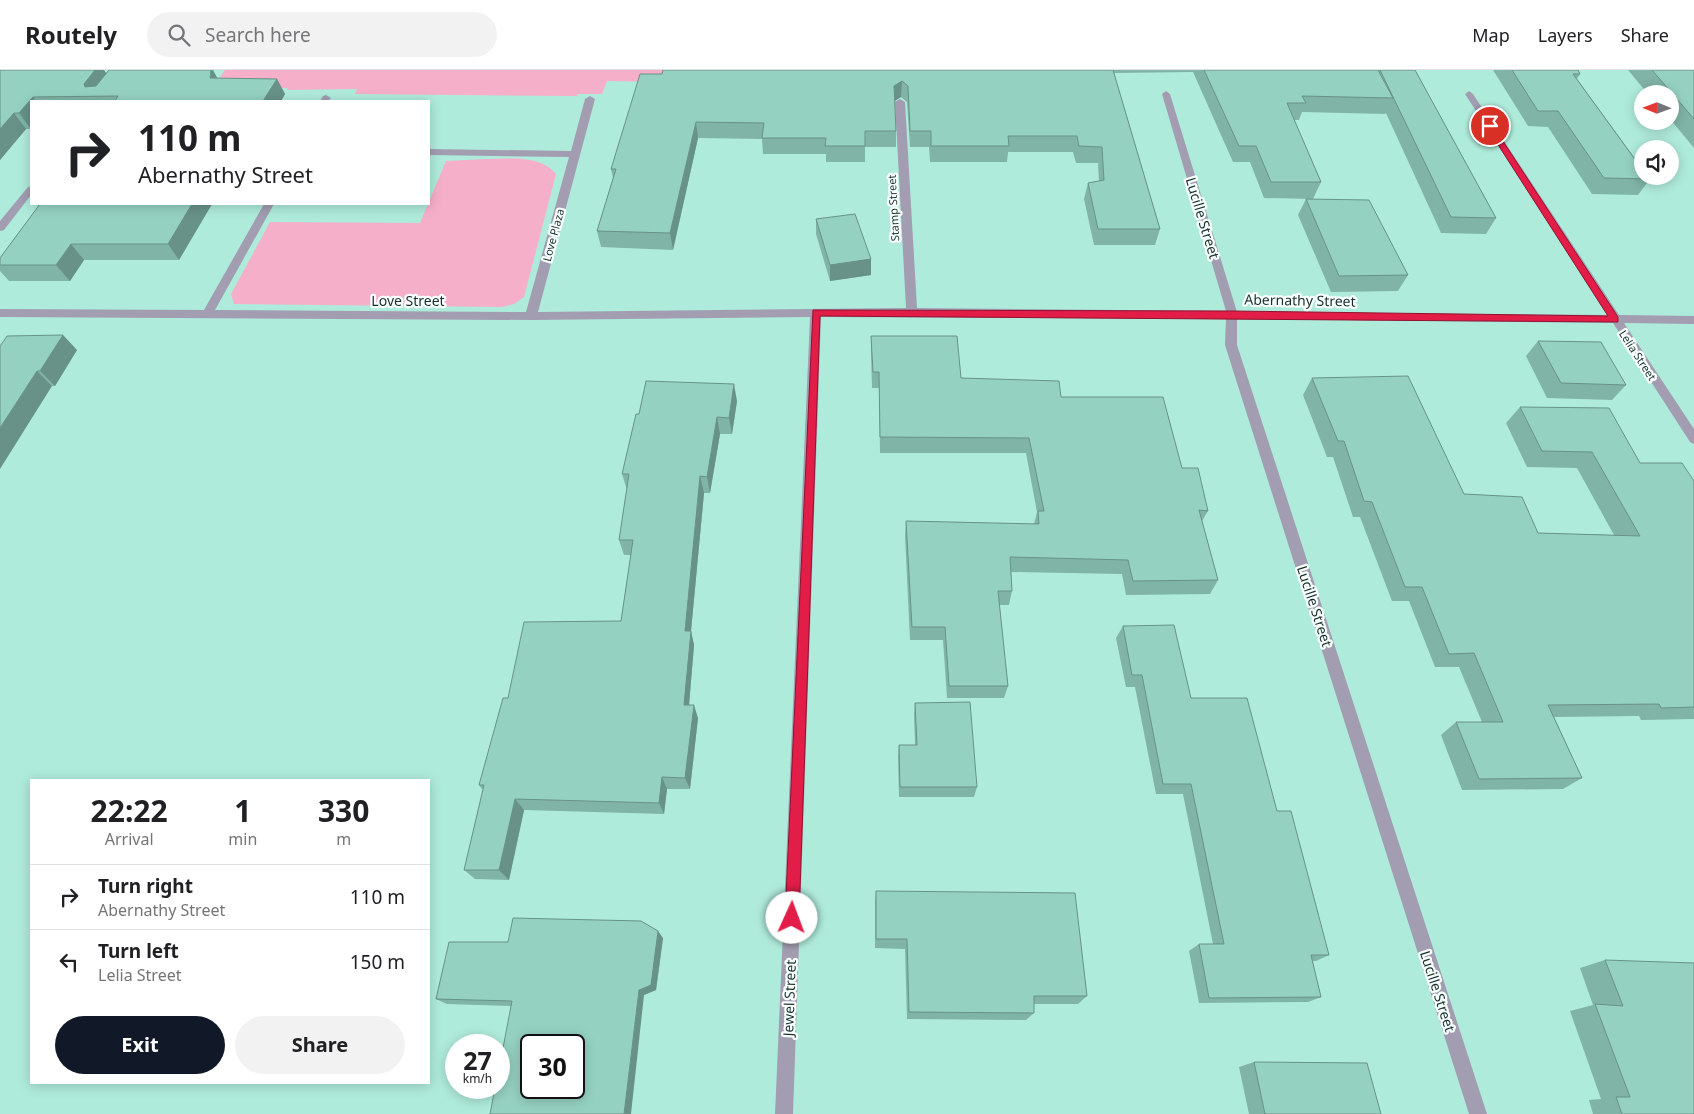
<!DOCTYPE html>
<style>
body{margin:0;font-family:"Noto Sans",sans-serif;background:#f2f2f2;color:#202124;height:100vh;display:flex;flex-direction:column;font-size:19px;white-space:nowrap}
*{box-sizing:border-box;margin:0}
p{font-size:16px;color:#757577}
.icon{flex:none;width:28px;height:28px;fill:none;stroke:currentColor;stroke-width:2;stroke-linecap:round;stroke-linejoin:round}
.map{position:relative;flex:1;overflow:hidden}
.side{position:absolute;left:30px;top:709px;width:400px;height:305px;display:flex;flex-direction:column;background:#fff;border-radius:0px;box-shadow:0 2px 12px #0003}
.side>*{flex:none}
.top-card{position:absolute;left:30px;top:30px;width:400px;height:105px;border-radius:0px;box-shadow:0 2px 12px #0003;background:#fff;color:#202124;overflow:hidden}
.needle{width:32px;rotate:271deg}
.controls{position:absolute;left:1634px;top:15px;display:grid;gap:10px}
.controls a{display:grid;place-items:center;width:45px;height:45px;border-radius:50%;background:#fff;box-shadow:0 2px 12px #0003;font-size:25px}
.speed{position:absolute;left:445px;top:964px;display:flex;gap:10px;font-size:25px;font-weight:700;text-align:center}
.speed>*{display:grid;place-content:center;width:65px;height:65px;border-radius:50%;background:#fff;box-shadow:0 2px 12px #0003;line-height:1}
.speed small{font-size:12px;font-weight:400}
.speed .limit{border:2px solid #111;border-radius:8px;background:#fff;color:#111}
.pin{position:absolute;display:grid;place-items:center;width:42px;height:42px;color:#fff;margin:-21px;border:2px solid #fff;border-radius:50%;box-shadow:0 1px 5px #0007}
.me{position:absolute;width:55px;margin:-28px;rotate:2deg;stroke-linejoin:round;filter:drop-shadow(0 0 4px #0008)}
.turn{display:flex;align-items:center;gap:18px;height:105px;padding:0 25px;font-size:22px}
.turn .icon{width:65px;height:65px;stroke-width:2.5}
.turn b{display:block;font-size:35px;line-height:42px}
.eta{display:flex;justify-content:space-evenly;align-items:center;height:85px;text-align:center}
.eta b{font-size:30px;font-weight:700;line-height:35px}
.primary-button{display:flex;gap:10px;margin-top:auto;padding:10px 25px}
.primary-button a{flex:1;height:58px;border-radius:30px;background:#111827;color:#fff;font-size:20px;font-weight:700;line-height:58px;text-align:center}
.primary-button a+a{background:#f2f2f2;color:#202124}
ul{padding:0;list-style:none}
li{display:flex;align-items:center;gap:15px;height:65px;padding:0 25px;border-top:1px solid #e0e0e0}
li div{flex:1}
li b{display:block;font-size:19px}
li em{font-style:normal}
header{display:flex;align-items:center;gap:30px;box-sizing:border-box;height:70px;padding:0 25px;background:#fff;border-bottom:1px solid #e0e0e0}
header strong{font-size:24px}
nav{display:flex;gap:28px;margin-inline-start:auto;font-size:18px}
.search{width:350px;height:45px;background:#f2f2f2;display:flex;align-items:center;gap:12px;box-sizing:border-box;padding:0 18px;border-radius:28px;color:#757577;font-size:19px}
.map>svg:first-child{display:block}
.green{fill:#f6afc8}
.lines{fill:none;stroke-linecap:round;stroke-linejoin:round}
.minor{fill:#a29db1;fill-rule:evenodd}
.wall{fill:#80b4a6}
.shaded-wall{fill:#689287}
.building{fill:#95d1c1;stroke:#689287;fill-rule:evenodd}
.route{fill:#e11d48;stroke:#92132f}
.labels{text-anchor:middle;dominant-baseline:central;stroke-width:4.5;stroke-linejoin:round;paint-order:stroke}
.far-street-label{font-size:11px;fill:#18302a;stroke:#f9fffd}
.street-label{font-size:14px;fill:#18302a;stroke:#f9fffd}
</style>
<header>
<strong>Routely</strong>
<div class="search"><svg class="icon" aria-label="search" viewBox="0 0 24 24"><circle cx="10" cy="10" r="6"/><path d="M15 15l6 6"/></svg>Search here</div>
<nav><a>Map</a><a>Layers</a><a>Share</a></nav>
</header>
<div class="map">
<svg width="1694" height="1044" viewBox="0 0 1694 1044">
<rect width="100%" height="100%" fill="#afebdb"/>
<path class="green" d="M225,0H720L718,13L607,11L602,24H578L577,26L355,24L357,19L287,20L288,18H274L273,20H211Z
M485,89C508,89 540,84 556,104L524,227L514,234L502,237L234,234L231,224L270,152L420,153L446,91Z"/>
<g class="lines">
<path class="minor" d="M1166,21L1170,24L1237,242L1608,245L1465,24L1469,21L1473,24L1619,245L1694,246V254L1624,253L1694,359V374L1690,372L1613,253L1237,249V275L1487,1044H1469L1225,275L1226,249L821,247L793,1044H775L810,247L531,250L0,247V239L204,240L264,134H274L215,240L526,242L569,87L429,85V79L571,81L585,29L590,26L595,29L538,242L906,238L895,32L900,29L905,32L917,238L1226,241L1162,24Z
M326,25L331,28L328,31H320L323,26Z
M31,116V125L4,160L0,161V151L28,117Z"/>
</g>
<path class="wall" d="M0,0H104L106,3L218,8L277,9L285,24L281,31H31V59H26L0,90Z
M663,0H1415L1496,148L1486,164L1441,163L1386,43L1385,44L1302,42L1299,50H1294L1321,112L1313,129L1264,128L1250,92H1233L1193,2L1114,3L1160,159L1155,175H1094L1084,129L1088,113L1099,111L1098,93H1076L1073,82H1008L1007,92H930L929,77H910L907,32L901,27L895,31L896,61V77H865V92H826V84H763L762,69L698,68L673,180L601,177L597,161L613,108L611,99L662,4Z
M1493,0H1578L1580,4L1577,9L1650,109L1638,125L1592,124L1548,57L1528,56Z
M1628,0H1694V78L1670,49V24H1648Z
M1306,129L1408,205L1398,221L1331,222L1298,145Z
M40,134H212L179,190H84L70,211H9L0,201V188Z
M816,149L871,189V205L830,211L816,164Z
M871,266L961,308L1061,327L1182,398L1208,441L1202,451L1218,510L1210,524L1126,525L1122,504L1011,502L1012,521L1009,535H999L1008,616L1004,628H947L943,570H910L905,466L906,451L1034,454L1037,442L1026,383H880L879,318H872L871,282Z
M1538,271L1626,315L1612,330L1547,328L1526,286Z
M0,276L77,280L55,316H52Z
M1312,308L1464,424L1538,463L1614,465L1577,398L1527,397L1506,353L1520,337L1640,393L1694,411V649L1641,650L1639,646L1554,647L1582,708L1563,719L1462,720L1441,665L1456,652H1482L1459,597H1435L1409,531H1392L1360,447H1353L1333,387H1327L1303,325Z
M737,331L732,364H720L710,423H704L691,561L694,575L689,635L698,648L690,719H667L664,744L524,740L509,810L475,809L464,800L483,720L479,715L508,628L621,551L631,485H624L619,470L627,420L622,404L639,344Z
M1123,556L1191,628L1277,741L1329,885L1316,891H1312L1321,927L1308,932L1199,933L1189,881L1199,874H1213L1183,724H1156L1135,617H1126L1116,568Z
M915,633L977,717L974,727H899L898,686L899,675H915L914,644Z
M876,821L1087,926L1078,934H1034V943L1026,950L907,949L905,879L875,878V832Z
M663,868L656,920L644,925L511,936L447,934L436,929L508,872Z
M1605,890L1694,1044H1593L1589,1030L1601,1029L1570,941L1593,935L1580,898Z
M1254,992L1381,1044H1249L1239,997Z"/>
<path class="shaded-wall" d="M95,0H104L110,9L97,27L85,17L84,14Z
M211,0H213L219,11L210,8Z
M277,9L285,24L281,31H263Z
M902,11L901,27L893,32L894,16Z
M33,27L36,31H31V59L19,43Z
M14,43L26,59L0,90V59Z
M696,52L698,68L673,180L670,163Z
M192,134H212L179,190L168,174Z
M71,174L84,190L70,211L56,195Z
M871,189V205L830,211V195Z
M63,265L77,280L55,316L40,301Z
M37,301L52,316L0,399V358Z
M734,314L737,331L732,364L729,348Z
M717,347L720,364L710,423L707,407Z
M700,406L704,423L691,561L694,575L688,647L684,635L685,561Z
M694,635L698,648L690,719L685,708Z
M662,707L667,719L664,744L659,733Z
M515,729L524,740L509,810L499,800Z
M658,861L663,868L656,920L644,925L631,1044H624L639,920Z"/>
<path class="building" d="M0,0H95L84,14L85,17L96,16L109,0H211L210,8L277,9L263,31H115L118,26L33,27L19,43H14L0,59Z
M663,0H1113L1160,159H1098L1088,113L1104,110L1102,77L1079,76L1077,66H1008L1009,76H931V61H910L908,16L902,11L894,16L896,61H865V76H825L826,68H762L764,53L696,52L670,163L597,161L616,99H611L640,4H662Z
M1204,0H1378L1393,28L1302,26L1306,33H1287L1321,112H1271L1256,76H1239Z
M1380,0H1415L1496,148L1451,147Z
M1512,0H1578L1580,4H1573L1642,99V106H1648L1650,109L1604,108L1558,41H1538Z
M1652,0H1694V49Z
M1306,129L1369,130L1408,205L1339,206Z
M40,134H192L168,174H71L56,195H0V188Z
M855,144L871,189L830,195L816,149Z
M63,265L40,301H37L0,358V276L7,266Z
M871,266H957L961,308L1059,311L1061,327H1163L1182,398H1198L1208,441L1199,440L1218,510L1133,511L1128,490L1010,487L1012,521H998L1008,616H949L945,557H912L906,451L1039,454L1038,441H1044L1029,368L880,367L879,302H873Z
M1538,271L1601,272L1626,315L1561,313Z
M1408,306L1464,424L1522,427L1538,463L1640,466L1592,382L1542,381L1520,337L1609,338L1640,393H1682L1694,411V637L1661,638L1659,634L1548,635L1582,708L1479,709L1456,652H1503L1474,583L1449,584L1422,517H1405L1372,432L1364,431L1344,371H1338L1312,308Z
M646,311L734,314L729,348L717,347L707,407L700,406L685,561H691L684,635H694L685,708L662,707L659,733L515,729L499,800H464L484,715H479L503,628H508L524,552L621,551L633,470H619L629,404H622L636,344H639Z
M1174,555L1191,628H1247L1277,741H1291L1329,885H1311L1321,927L1209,928L1199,874H1224L1191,714H1163L1142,605H1132L1123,556Z
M970,632L977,717H900L899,675H917L915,633Z
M876,821L1075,823L1087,926H1034V943L909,942L907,869H876Z
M513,848L641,851L658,861L651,915L639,920L624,1044H490L495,1018H499V999L512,931L436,929L449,872H508ZM531,975H574V1018H531Z
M1605,890L1694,893V1044H1622L1616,1027H1630L1595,934L1623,936Z
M1254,992L1367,993L1381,1044H1265Z"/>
<path class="route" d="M1490,54L1493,56L1618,247V252L820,246L799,848L797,853L792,855L787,853L785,848L813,240L1232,241L1608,246L1486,56Z"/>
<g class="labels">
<g class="far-street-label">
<text transform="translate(893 138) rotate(-93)">Stamp Street</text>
<text transform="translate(553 165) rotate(-75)">Love Plaza</text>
<text transform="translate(1638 285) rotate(57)">Lelia Street</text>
</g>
<g class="street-label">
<text transform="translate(1203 148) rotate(73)">Lucille Street</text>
<text x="408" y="230">Love Street</text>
<text transform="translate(1300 230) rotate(1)">Abernathy Street</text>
<text transform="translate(1315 536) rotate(72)">Lucille Street</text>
<text transform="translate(1438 921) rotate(72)">Lucille Street</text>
<text transform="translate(789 928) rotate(-88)">Jewel Street</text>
</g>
</g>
</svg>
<div class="controls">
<a><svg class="needle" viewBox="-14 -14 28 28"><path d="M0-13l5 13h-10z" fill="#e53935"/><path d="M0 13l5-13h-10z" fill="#757577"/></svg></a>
<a><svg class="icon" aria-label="sound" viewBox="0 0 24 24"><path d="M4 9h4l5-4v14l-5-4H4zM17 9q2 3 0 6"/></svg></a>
</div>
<div class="speed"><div>27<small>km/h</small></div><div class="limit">30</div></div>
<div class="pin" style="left:1490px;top:56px;background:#d93025"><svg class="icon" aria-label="arrive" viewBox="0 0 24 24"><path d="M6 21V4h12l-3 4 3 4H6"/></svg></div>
<svg class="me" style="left:792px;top:848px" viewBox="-20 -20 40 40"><circle r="19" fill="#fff"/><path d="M0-13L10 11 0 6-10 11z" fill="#e11d48"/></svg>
<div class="top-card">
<div class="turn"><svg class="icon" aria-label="right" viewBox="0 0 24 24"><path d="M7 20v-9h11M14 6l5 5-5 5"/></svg><div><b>110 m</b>Abernathy Street</div></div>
</div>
<section class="side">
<div class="eta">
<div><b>22:22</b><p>Arrival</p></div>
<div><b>1</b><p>min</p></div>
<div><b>330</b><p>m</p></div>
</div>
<ul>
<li><svg class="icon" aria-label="right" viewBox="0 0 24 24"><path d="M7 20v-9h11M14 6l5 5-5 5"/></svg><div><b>Turn right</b><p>Abernathy Street</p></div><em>110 m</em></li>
<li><svg class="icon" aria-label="left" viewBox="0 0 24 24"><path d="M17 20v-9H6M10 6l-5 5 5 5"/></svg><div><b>Turn left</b><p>Lelia Street</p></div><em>150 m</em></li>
</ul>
<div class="primary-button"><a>Exit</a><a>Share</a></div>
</section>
</div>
